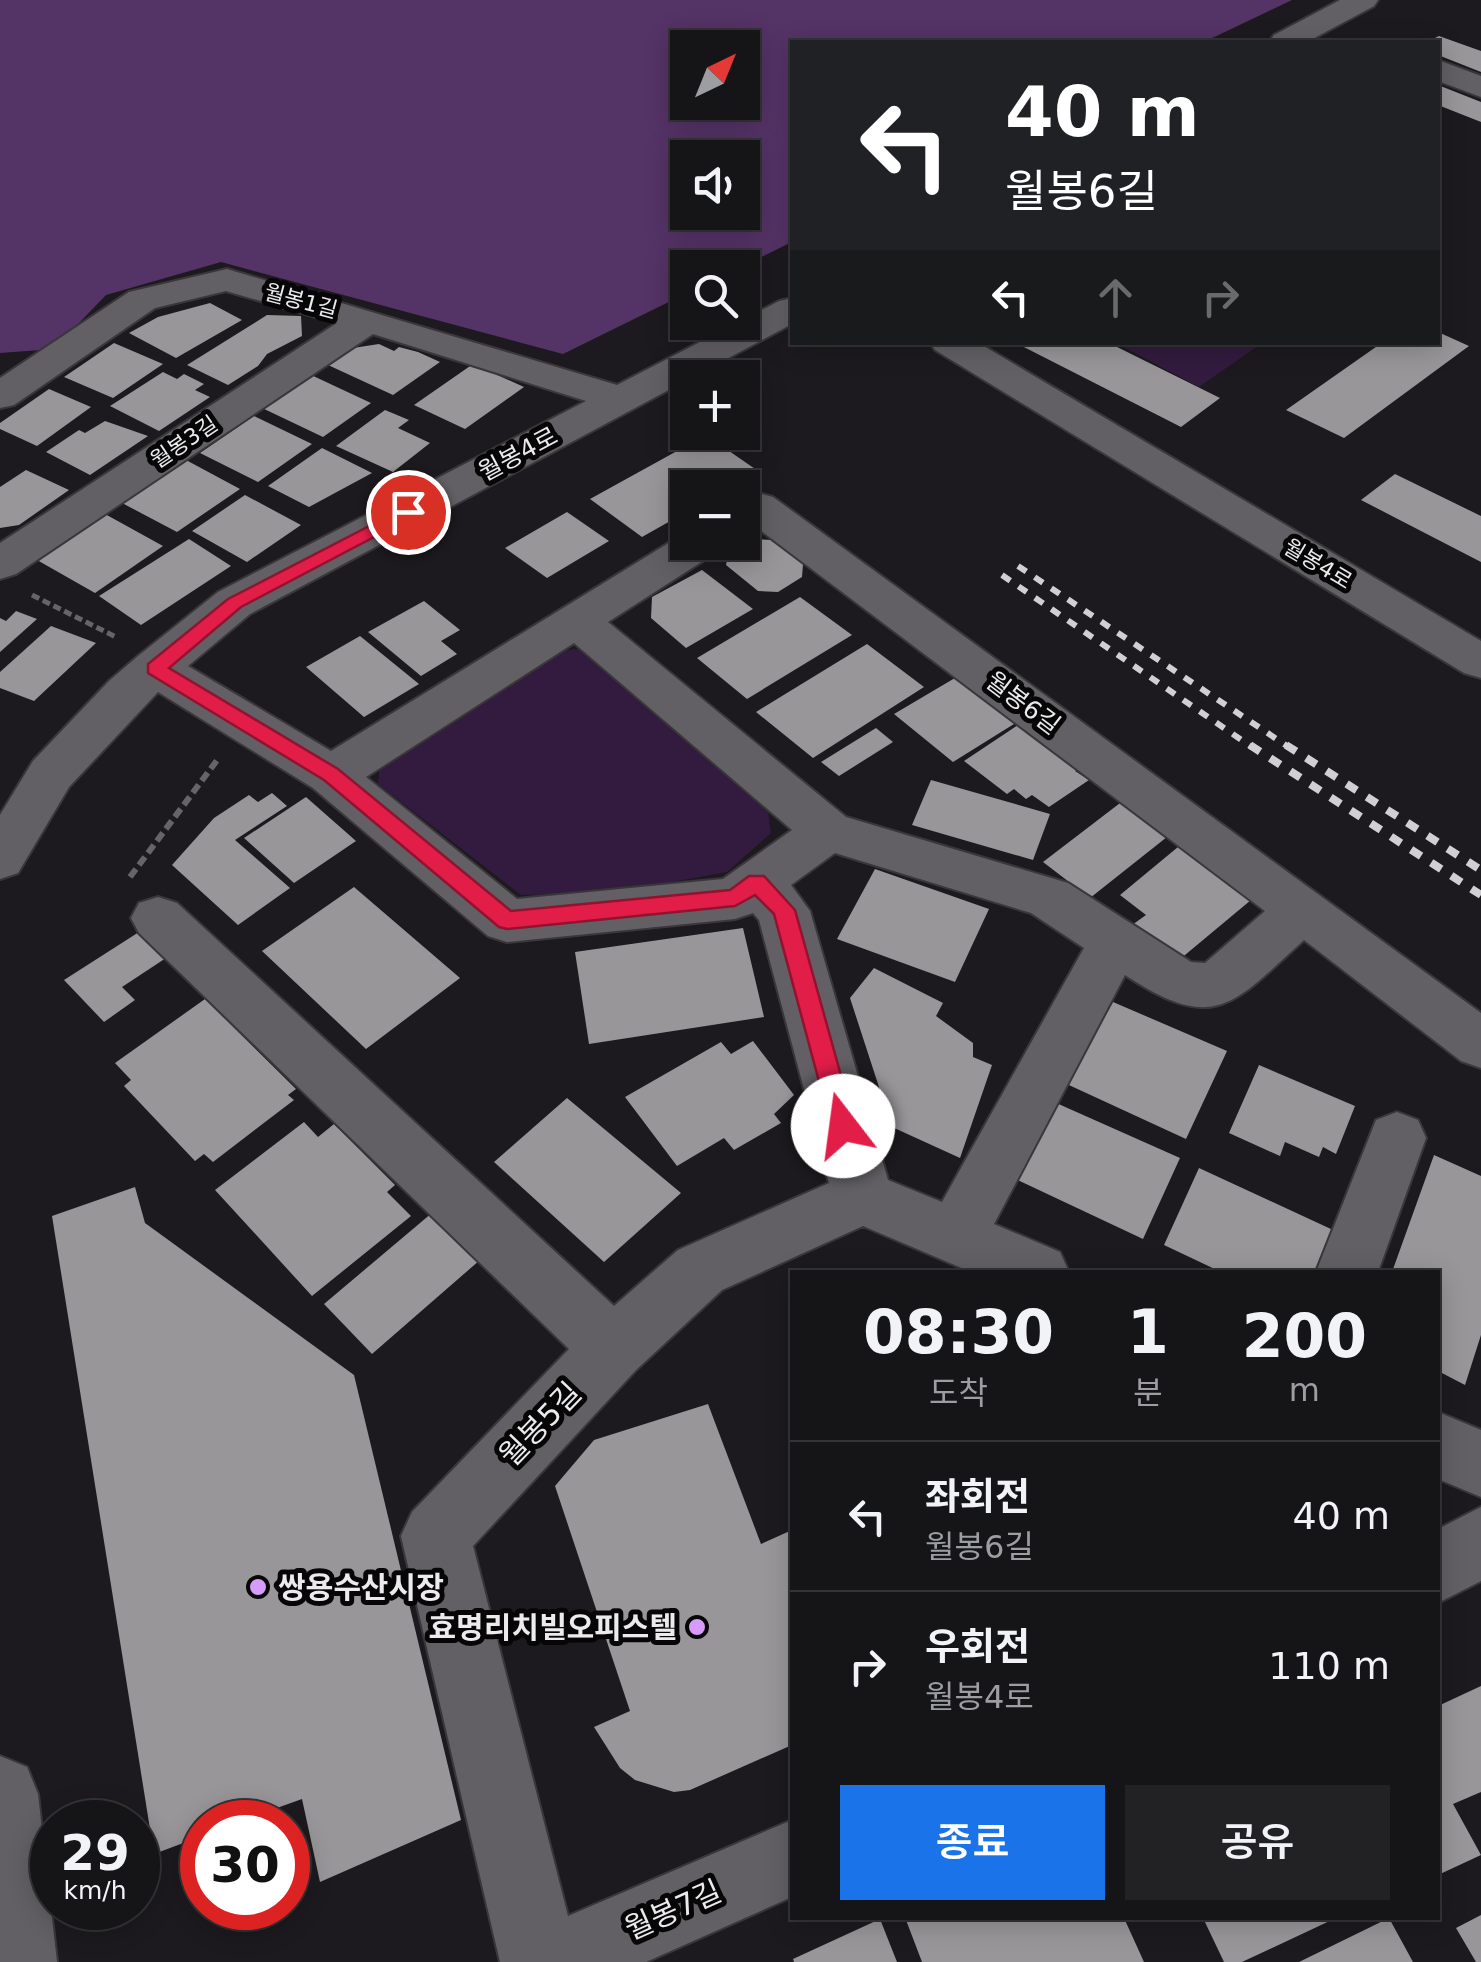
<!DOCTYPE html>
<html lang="ko">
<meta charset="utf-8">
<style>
body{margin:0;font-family:"DejaVu Sans","Noto Sans KR",sans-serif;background:#222123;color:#f1f3f6;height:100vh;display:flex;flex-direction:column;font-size:38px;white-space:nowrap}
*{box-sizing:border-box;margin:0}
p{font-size:32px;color:#9d9ea1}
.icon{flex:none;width:55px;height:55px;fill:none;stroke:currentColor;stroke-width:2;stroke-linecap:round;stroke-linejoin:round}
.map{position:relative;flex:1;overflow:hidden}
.drawer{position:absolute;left:790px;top:1270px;width:650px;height:650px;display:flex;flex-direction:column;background:#151416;border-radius:0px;box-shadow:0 5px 25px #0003,0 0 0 2px #343335}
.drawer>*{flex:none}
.banner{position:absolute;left:790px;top:40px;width:650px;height:305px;border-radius:0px;box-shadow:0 5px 25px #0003,0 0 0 2px #343335;background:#202124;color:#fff;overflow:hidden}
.needle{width:65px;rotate:43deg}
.tools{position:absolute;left:670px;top:30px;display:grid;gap:20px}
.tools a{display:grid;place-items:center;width:90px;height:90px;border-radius:0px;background:#151416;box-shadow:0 5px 25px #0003,0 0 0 2px #343335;font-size:50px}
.speed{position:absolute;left:30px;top:1800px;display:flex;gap:20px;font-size:50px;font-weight:700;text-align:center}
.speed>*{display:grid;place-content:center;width:130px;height:130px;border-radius:50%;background:#151416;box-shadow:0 5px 25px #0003,0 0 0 2px #343335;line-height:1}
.speed small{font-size:25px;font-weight:400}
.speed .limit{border:15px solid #d22;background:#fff;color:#111}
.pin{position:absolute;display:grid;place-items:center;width:85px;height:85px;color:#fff;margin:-42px;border:5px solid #fff;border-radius:50%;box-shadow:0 2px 10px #0007}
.me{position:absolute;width:110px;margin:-55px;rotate:345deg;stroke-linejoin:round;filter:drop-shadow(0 0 8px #0008)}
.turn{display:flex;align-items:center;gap:35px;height:210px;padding:0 50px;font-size:45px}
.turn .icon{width:130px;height:130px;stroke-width:2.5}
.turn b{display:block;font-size:70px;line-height:85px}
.lanes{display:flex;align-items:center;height:95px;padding:0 50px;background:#0003;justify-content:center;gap:50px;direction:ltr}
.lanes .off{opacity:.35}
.eta{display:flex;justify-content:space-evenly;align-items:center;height:170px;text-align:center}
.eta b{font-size:60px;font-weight:600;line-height:70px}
.cta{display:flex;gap:20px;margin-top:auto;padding:20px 50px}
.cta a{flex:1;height:115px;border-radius:0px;background:#1a73e8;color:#fff;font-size:40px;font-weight:600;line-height:115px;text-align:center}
.cta a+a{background:#222123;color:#f1f3f6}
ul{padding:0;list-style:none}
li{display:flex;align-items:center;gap:30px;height:150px;padding:0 50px;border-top:2px solid #343335}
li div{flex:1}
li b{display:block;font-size:38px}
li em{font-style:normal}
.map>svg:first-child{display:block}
.green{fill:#321b3e}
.forest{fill:#543366;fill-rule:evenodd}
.building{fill:#99969a}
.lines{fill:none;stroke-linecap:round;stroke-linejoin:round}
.minor-casing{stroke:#39373a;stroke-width:4}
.path-far1{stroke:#666467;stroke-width:5;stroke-dasharray:8 4;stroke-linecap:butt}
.path{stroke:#666467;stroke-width:6;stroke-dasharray:10 5;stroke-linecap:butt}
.minor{fill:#626064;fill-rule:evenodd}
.rail-far1{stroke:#d1cfd2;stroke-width:6;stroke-dasharray:10 10;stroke-linecap:butt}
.rail{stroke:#d1cfd2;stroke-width:8;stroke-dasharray:12 12;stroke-linecap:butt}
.route{fill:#e11d48;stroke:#92132f;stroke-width:2.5}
.poi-dot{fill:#d79bf9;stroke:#060607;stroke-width:4}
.labels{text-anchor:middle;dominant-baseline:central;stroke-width:10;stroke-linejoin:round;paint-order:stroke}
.far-street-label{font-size:22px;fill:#eceaed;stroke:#060607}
.street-label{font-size:25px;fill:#eceaed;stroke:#060607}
.near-street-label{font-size:30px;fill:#eceaed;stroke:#060607}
.near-poi-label{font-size:30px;font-weight:bold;fill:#eceaed;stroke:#060607;text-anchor:start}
</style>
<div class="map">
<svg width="1481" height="1962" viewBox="0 0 1481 1962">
<rect width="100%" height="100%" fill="#1c1a1e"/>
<path class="green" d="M1116,343H1262L1199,387Z
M583,649L766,798L771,833L727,872L611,893L521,895L378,784L380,761L562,650Z"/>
<path class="forest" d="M0,0H1292L1204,42H792V242L741,267L688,268L687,293L563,354L221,262L106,295L54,349L0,353ZM688,48H742V102H688ZM688,158H742V212H688Z"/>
<path class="building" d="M1439,36L1481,51V72L1438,55V42H1427Z
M1438,85L1481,102V122L1438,105Z
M210,303L242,320L176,358L129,333L158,317Z
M267,315L301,316L302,336L267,354L258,366L228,385L187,365Z
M1438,332L1469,346L1344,438L1286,410L1383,342H1438Z
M1014,342H1107L1220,398L1181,427Z
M114,343L163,364L113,398L64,377Z
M379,344L394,351L399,347L418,352L440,362L393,395L328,365L353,348Z
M473,364L524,387L465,429L414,405Z
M163,372L177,379L184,374L204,384L195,390L210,397L159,431L110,406Z
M309,374L371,403L323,437L260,407Z
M49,389L91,407L37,446L0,429V423Z
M385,410L409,420L398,428L430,443L393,472L336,446Z
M254,416L312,444L258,482L200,453Z
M105,421L148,436L90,475L46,452L79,430L85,433Z
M706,435L758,471L729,488H688V511L642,537L590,499Z
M322,448L372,473L309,507L268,486Z
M186,460L240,489L177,532L122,503Z
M26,470L69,490L19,525L0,528V487Z
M1395,474L1481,516V562L1361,500Z
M245,495L301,525L247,562L192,531Z
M567,512L609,541L547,578L505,548Z
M105,514L163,546L95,593L37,560Z
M189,539L231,566L141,625L99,596Z
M752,539L773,540L803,564L802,577L778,592L758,591L726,565L729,552Z
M702,570L753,609L686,648L651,618L652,597Z
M800,597L852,635L747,699L697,658Z
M424,601L460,630L441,641L457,654L421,676L368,632Z
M16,611L37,619L0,652V618L6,621Z
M51,626L96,643L34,701L0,688V672Z
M360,636L419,684L364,717L306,667Z
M867,644L924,687L813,758L756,712Z
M960,675L1019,721L953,762L894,714Z
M1021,723L1080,768L1075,771L1089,780L1049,807L1032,795L1026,799L1014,789L1007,794L964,761Z
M876,728L893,742L839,776L821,762Z
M931,780L1050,814L1033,860L912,825Z
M272,793L287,806L235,840L290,888L238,925L172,865L214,818L249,795L258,802Z
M306,797L356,841L294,883L244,838Z
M1124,800L1172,833L1090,898L1043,862Z
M1184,842L1257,895L1179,960L1132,925L1146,915L1120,895Z
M875,869L989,909L955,982L837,939Z
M354,887L460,978L366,1049L262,951Z
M743,928L764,1017L589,1044L575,952Z
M139,932L166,958L122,987L135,1000L104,1022L64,980Z
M874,968L943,1003L936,1016L973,1043V1057L992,1065L960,1158L892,1127L850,998Z
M205,999L296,1089L288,1095L294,1100L213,1162L204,1154L195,1161L124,1086L131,1080L115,1063Z
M1113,1002L1227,1051L1186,1139L1058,1080L1088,1025L1098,1029Z
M753,1041L794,1095L774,1114L781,1123L734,1150L724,1138L677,1166L625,1097L721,1042L731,1054Z
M1259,1065L1355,1106L1336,1154L1323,1147L1319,1157L1285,1142L1280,1156L1229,1133Z
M567,1098L681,1193L604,1262L494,1162Z
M1045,1098L1180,1158L1143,1239L1005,1174Z
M304,1122L318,1137L334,1124L395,1185L387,1192L411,1216L312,1296L215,1190Z
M1434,1155L1481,1176V1335L1465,1385L1438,1371V1272H1392Z
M1199,1168L1346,1236L1332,1272H1221L1164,1245Z
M135,1187L145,1223L354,1375L461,1820L320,1882L302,1799L238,1822H202V1836L154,1854L52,1216Z
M439,1207L488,1253L372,1354L324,1304Z
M708,1404L761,1544L792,1530V1745L690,1790L674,1792L635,1780L620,1768L594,1727L630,1711L555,1486L594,1440Z
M1481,1686V1792L1453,1804L1481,1855L1438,1875V1706Z
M1481,1915V1962H1476L1456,1928Z
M912,1918H1124L1144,1962H922L906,1920Z
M1203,1918H1336L1242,1962H1224Z
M1389,1918L1413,1962H1299Z
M880,1919L897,1962H794L793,1959Z"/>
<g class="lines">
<defs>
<path id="minor" d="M1340,0H1378L1374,6L1307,42H1269L1274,35Z
M1438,60L1481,76V97L1438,81Z
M227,269L617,385L779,301L792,298V324L250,614L188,666L331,751L688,531V542H723L717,552L608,622L846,817L1068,883L1191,962L1205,963L1265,911L756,527L742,531V498L758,493L773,497L1481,1013V1068L1461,1061L1304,940C1233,1004 1216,1035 1125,975L994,1224L1060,1252L1069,1272H971L863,1226L722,1290L636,1370L473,1546L568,1916L792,1820V1897L646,1962H500L401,1536L412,1512L569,1349L139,933L131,918L139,903L158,897L177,903L614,1306L678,1250L829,1183L759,920L753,913L735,919L507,942L488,936L313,788L158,692L69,787L18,873L0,879V815L33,761L109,681L138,656L218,592L586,401L373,334L16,574L0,579V543L337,323L226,291L155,308L14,405L0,408V378L129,292ZM574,643L792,830L723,879L517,899L366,777ZM835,853L1031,913L1084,948L942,1202L888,1180L810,911L791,885Z
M930,342H977L1481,641V678L1464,673L935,350Z
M1397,1112L1418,1120L1426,1138L1378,1272H1316L1376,1120Z
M1438,1412L1481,1430V1497L1438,1479Z
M1481,1507V1581L1438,1603V1529Z
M0,1756L27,1767L38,1794L57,1962H0Z"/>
</defs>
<use href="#minor" class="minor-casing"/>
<path class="path-far1" d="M32,595L116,637"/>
<path class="path" d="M130,877L218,759"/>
<use href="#minor" class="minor"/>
<path class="rail-far1" d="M1018,566L1290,748
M1002,575L1253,748"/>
<path class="rail" d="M1250,745L1481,895
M1286,745L1481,870"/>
</g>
<path class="route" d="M408,506L417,512L414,516L241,607L169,668L338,769L511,911L730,890L749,876H764L795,910L855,1126L852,1133L843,1136L835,1133L831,1126L774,914L755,895L735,906L507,929L499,927L324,780L148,673V664L228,599Z"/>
<g class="poi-dot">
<circle cx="258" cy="1587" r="10"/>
<circle cx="697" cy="1627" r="10"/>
</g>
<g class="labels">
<g class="far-street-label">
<text transform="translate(301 301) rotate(15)">월봉1길</text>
<text transform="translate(184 442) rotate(-34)">월봉3길</text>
<text transform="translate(1318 564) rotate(31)">월봉4로</text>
</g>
<g class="street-label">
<text transform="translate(518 454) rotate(-28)">월봉4로</text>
<text transform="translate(1023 703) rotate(37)">월봉6길</text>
</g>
<g class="near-street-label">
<text transform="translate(540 1424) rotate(-46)">월봉5길</text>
<text transform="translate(673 1910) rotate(-24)">월봉7길</text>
</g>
<g class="near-poi-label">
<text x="278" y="1587">쌍용수산시장</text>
<text x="677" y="1627" text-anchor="end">효명리치빌오피스텔</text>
</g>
</g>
</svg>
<div class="tools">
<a><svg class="needle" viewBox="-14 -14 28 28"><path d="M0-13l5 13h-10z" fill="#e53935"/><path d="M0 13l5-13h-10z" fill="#9d9ea1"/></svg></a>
<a><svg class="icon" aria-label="sound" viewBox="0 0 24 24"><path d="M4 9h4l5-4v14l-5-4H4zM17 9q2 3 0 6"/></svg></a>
<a><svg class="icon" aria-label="search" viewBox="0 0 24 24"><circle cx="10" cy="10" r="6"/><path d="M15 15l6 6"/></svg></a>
<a>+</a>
<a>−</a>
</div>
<div class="speed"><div>29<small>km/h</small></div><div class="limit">30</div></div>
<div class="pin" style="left:408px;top:512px;background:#d93025"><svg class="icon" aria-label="arrive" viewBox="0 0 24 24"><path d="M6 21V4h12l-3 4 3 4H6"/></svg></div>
<svg class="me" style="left:843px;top:1126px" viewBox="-20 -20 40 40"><circle r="19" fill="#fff"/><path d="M0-13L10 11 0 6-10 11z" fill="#e11d48"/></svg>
<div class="banner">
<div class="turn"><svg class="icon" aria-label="left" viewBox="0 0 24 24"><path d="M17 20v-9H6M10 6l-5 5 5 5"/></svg><div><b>40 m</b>월봉6길</div></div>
<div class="lanes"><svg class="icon" aria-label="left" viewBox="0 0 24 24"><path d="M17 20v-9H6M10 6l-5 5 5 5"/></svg><svg class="icon off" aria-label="ahead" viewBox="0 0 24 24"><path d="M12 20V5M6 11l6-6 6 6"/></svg><svg class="icon off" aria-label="right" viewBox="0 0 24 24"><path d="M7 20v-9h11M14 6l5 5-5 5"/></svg></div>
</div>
<section class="drawer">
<div class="eta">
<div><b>08:30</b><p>도착</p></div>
<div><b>1</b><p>분</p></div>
<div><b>200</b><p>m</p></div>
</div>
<ul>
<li><svg class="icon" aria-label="left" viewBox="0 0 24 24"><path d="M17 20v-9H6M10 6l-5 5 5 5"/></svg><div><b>좌회전</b><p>월봉6길</p></div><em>40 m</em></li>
<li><svg class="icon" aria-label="right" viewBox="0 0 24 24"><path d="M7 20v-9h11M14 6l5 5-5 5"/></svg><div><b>우회전</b><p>월봉4로</p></div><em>110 m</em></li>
</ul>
<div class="cta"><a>종료</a><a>공유</a></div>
</section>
</div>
